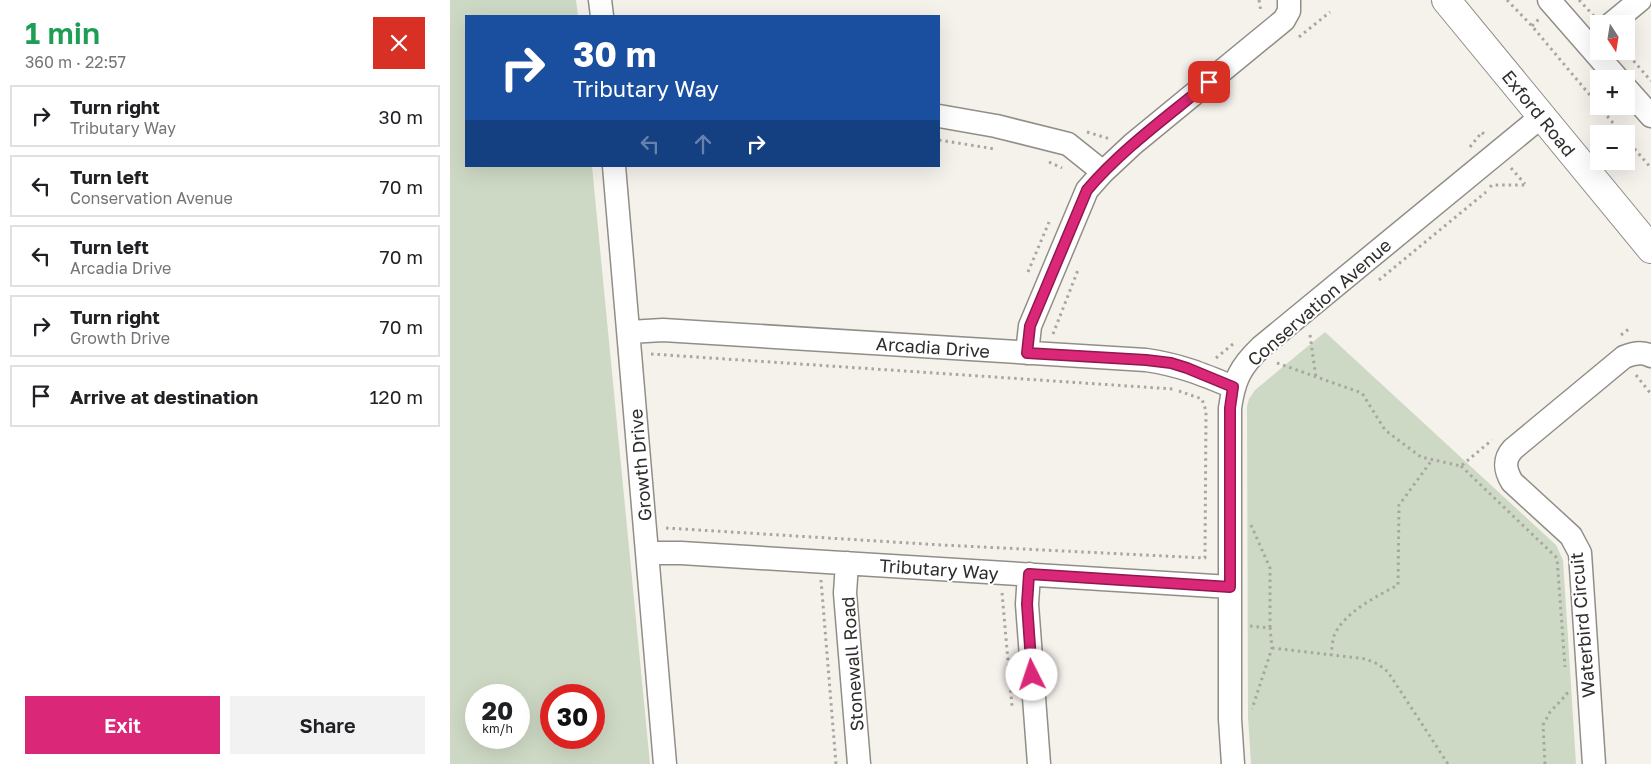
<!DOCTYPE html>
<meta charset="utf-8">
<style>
body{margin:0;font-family:"Golos Text",sans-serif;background:#f2f2f2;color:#202124;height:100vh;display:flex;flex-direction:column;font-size:19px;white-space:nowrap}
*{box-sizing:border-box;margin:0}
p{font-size:16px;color:#757577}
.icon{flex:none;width:28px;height:28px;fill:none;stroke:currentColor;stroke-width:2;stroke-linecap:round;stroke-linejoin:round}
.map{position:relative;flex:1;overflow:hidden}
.details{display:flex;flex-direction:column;background:#fff;width:450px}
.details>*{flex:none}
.banner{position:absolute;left:15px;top:15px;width:475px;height:152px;border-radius:0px;box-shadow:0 5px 20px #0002;background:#1a4fa0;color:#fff;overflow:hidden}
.needle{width:32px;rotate:168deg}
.buttons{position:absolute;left:1140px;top:15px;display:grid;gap:10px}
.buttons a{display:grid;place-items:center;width:45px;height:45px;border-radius:0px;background:#fff;box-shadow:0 5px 20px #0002;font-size:25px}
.speed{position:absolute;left:15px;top:684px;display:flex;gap:10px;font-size:25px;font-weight:700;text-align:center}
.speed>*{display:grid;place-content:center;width:65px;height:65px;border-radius:50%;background:#fff;box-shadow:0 5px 20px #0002;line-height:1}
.speed small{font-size:12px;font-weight:400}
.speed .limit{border:8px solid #d22;background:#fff;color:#111}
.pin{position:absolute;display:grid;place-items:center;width:42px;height:42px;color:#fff;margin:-21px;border-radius:10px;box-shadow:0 2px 8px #0006}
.me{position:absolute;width:55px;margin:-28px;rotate:356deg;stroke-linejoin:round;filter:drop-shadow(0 0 4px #0008)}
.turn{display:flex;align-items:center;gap:18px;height:105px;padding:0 25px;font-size:22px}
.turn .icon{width:65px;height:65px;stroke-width:2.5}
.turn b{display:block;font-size:35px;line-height:42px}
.lanes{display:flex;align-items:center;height:48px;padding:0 25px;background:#0003;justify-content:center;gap:25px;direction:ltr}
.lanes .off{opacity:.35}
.round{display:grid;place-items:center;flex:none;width:52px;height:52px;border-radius:0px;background:#f2f2f2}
.headline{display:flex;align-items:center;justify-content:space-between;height:85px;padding:0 25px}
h1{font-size:30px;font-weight:600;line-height:38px;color:#1e9e55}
.button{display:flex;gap:10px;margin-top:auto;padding:10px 25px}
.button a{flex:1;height:58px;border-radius:0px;background:#db2777;color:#fff;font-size:20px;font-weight:600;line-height:58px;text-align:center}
.button a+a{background:#f2f2f2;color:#202124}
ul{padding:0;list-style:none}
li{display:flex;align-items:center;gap:15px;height:62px;margin:0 10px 8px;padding:0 15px;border:2px solid #e0e0e0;border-radius:0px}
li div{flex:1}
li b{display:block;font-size:19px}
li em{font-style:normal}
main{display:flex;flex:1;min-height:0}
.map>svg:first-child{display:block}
.green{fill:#ced9c5;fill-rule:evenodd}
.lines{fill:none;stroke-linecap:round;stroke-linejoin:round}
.minor-casing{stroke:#918e88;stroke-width:25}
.tertiary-casing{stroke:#918e88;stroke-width:30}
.path{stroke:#a8a6a1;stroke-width:3;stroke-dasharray:2.5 4;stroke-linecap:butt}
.minor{stroke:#fff;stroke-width:22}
.tertiary{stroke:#fff;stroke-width:28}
.route-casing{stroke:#8e194d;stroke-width:12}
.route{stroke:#db2777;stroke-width:9}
.labels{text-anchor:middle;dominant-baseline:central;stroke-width:4;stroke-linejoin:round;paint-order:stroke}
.street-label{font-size:18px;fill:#302e2c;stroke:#fff}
</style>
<main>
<section class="details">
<div class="headline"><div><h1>1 min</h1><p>360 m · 22:57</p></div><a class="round" style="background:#d93025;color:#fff"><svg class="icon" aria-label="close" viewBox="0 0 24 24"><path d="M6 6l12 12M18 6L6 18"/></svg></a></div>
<ul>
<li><svg class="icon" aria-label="right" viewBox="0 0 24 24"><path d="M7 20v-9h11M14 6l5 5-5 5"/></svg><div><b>Turn right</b><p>Tributary Way</p></div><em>30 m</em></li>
<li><svg class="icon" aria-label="left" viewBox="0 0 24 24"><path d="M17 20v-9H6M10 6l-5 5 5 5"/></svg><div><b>Turn left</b><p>Conservation Avenue</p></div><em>70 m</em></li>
<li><svg class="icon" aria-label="left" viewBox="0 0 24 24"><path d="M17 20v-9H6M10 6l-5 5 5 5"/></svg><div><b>Turn left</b><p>Arcadia Drive</p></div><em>70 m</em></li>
<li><svg class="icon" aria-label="right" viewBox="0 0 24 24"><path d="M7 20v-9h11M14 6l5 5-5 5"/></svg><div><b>Turn right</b><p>Growth Drive</p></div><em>70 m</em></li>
<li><svg class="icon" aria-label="arrive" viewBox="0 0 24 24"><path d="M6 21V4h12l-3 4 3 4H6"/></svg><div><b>Arrive at destination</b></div><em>120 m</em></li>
</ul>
<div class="button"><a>Exit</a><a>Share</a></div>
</section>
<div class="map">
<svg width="1201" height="764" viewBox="0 0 1201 764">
<rect width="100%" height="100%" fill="#f5f2ec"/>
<path class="green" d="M0,0H126L128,16H16V166H142L200,764H0ZM26,695H69V738H26ZM101,695H144V738H101Z
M875,332L1106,545L1113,560L1126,764H801L798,717L797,406L799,399L805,390Z"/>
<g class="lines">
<defs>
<path id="minor" d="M150,0L152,16
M1099,0L1168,79
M1161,24L1190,0
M1176,88L1201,116
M489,116L546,126L618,144L653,172
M164,166L215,764
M179,332L213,330L696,360C730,365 752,374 783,387
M577,353L580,326L637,190L653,172L683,144L834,20L839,11V0
M198,553H231L780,587
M397,563L395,593L409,764
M579,574L577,604L589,764
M783,764L780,719V408C784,380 790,367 811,347L1092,116
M1144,764L1130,553L1121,536L1062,482C1055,470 1053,460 1063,449L1174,357C1183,353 1192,351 1201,356"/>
<path id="tertiary" d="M996,0L1201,249"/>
</defs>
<use href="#minor" class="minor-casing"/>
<use href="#tertiary" class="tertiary-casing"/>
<path class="path" d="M809,0L811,12
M1057,0L1082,26L1149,106
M1129,0L1144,16
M1082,26L1090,18
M849,37L880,12
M1175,51L1201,81
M1149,106L1172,134
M637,132L660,139
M1176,139L1201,168
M489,140L545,149
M1020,147L1032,132L1035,136
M599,162L612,168
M1061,168L1075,184
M1040,187L1042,185H1075
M578,272L599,222
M929,280L1036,192
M603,334L628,270
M860,335L866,378
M1171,335L1180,328
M201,354L723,389
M766,358L783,344
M827,363L912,393L935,430L971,457L1011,466L1042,440
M1186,375L1201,394
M1011,466L1107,558L1115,667
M801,525L820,568V628
M216,528L492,545L755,558L756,411L752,399L729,391
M371,580L386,764
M552,593L562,706
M800,626L820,628L822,648L802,709
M822,648L916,659L928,664L938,672L998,764
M881,656C882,650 882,642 884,636C893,613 927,596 948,585L949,505L982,460
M1095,764L1093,725L1100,712L1117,694L1116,691"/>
<use href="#minor" class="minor"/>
<use href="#tertiary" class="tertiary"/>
</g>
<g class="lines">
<defs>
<path id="route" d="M582,675L577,604L579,574L780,587V408L783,387L737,368L721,363L696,360L577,353L580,326L637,190C672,149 717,117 759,82"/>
</defs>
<use href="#route" class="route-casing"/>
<use href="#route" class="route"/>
</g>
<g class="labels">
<g class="street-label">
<text transform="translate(1089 113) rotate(51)">Exford Road</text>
<text transform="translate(869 302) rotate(-41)">Conservation Avenue</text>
<text transform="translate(483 347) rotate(4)">Arcadia Drive</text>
<text transform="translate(190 465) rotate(-95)">Growth Drive</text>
<text transform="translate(489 569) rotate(4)">Tributary Way</text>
<text transform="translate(1132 625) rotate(-95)">Waterbird Circuit</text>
<text transform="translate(402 664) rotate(-94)">Stonewall Road</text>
</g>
</g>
</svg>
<div class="buttons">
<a><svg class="needle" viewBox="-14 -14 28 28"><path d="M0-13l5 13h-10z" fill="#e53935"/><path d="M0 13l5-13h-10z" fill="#757577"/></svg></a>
<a>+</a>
<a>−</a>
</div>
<div class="speed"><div>20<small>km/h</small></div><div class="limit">30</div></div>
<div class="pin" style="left:759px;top:82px;background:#d93025"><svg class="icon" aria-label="arrive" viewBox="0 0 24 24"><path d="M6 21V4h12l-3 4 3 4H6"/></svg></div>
<svg class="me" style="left:582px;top:675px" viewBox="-20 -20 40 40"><circle r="19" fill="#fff"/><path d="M0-13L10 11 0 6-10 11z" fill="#db2777"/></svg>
<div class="banner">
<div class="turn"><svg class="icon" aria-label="right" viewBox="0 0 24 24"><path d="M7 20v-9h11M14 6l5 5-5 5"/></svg><div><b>30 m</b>Tributary Way</div></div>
<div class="lanes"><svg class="icon off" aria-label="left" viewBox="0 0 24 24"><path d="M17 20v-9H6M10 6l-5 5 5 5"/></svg><svg class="icon off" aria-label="ahead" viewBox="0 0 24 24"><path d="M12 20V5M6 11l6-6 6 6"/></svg><svg class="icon" aria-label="right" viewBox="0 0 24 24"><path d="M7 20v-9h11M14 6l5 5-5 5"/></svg></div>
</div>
</div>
</main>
